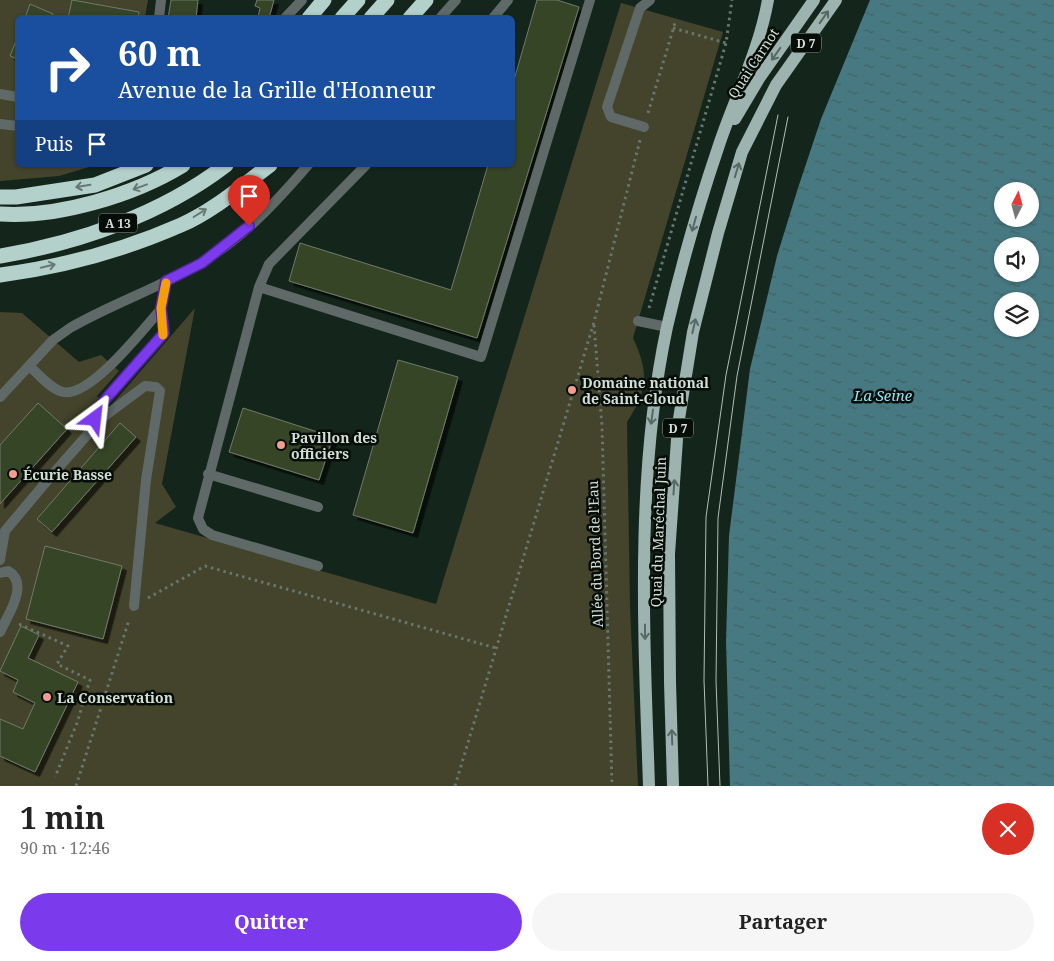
<!DOCTYPE html>
<html lang="fr">
<meta charset="utf-8">
<style>
body{margin:0;font-family:"Noto Serif",serif;background:#f6f6f6;color:#222;height:100vh;display:flex;flex-direction:column;font-size:19px;white-space:nowrap}
*{box-sizing:border-box;margin:0}
p{font-size:16px;color:#767676}
.icon{flex:none;width:28px;height:28px;fill:none;stroke:currentColor;stroke-width:2;stroke-linecap:round;stroke-linejoin:round}
.map{position:relative;height:786px;overflow:hidden}
.sheet{display:flex;flex-direction:column;background:#fff;flex:1}
.sheet>*{flex:none}
.top-card{position:absolute;left:15px;top:15px;width:500px;height:152px;border-radius:8px;box-shadow:0 1px 4px #0004;background:#1a4fa0;color:#fff;overflow:hidden}
.needle{width:32px;rotate:6deg}
.buttons{position:absolute;left:994px;top:182px;display:grid;gap:10px}
.buttons a{display:grid;place-items:center;width:45px;height:45px;border-radius:50%;background:#fff;box-shadow:0 1px 4px #0004;font-size:25px}
.pin{position:absolute;display:grid;place-items:center;width:42px;height:42px;color:#fff;margin:-51px -21px;border-radius:50% 50% 50% 0;rotate:-45deg;box-shadow:0 0 5px #0007}
.pin .icon{rotate:45deg}
.me{position:absolute;width:55px;margin:-28px;rotate:30deg;stroke-linejoin:round;filter:drop-shadow(0 0 4px #0008)}
.turn{display:flex;align-items:center;gap:18px;height:105px;padding:0 20px;font-size:22px}
.turn .icon{width:65px;height:65px;stroke-width:2.5}
.turn b{display:block;font-size:35px;line-height:42px}
.then{display:flex;align-items:center;height:48px;padding:0 20px;background:#0003;gap:10px;font-size:19px}
.round{display:grid;place-items:center;flex:none;width:52px;height:52px;border-radius:26px;background:#f6f6f6}
.overview{display:flex;align-items:center;justify-content:space-between;height:85px;padding:0 20px}
h1{font-size:30px;font-weight:700;line-height:38px}
.cta{display:flex;gap:10px;margin-top:auto;padding:10px 20px}
.cta a{flex:1;height:58px;border-radius:30px;background:#7c3aed;color:#fff;font-size:20px;font-weight:700;line-height:58px;text-align:center}
.cta a+a{background:#f6f6f6;color:#222}
.map>svg:first-child{display:block}
.green{fill:#44432b}
.water{fill:url(#water-ripples);fill-rule:evenodd}
.building{fill:#344525;stroke:#717b69;filter:url(#shadow)}
.lines{fill:none;stroke-linecap:round;stroke-linejoin:round}
.path{stroke:#67766e;stroke-width:3;stroke-dasharray:2.5 4;stroke-linecap:butt}
.service{stroke:#5e6968;stroke-width:10}
.minor{stroke:#5e6968;stroke-width:10}
.primary{stroke:#9cb3af;stroke-width:12}
.motorway{stroke:#b4d0cb;stroke-width:15}
.tram{stroke:#b2beb6;stroke-width:1}
.oneway{stroke:#586864}
.oneway2{stroke:#667873}
.route-casing{stroke:#51269a;stroke-width:12}
.route{stroke:#7c3aed;stroke-width:9}
.slow{stroke:#f59e0b;stroke-width:9}
.poi-dot{fill:#f59c91;stroke:#060d08;stroke-width:2}
.labels{text-anchor:middle;dominant-baseline:central;stroke-width:5;stroke-linejoin:round;paint-order:stroke}
.shield{fill:#060d08;stroke:#969f99;stroke-width:1}
.shield-label{font-size:12px;font-weight:bold;fill:#d3ded7}
.street-label{font-size:14px;fill:#d3ded7;stroke:#060d08}
.poi-label{font-size:14px;font-weight:bold;fill:#d3ded7;stroke:#060d08;text-anchor:start}
.water-label{font-size:15px;font-style:italic;fill:#8ce3f2;stroke:#060d08}
</style>
<div class="map">
<svg width="1054" height="786" viewBox="0 0 1054 786">
<defs>
<pattern id="water-ripples" width="26" height="14" patternUnits="userSpaceOnUse" patternTransform="scale(1.25)"><rect width="26" height="14" fill="#477983"/><path d="M2 4q2-2 4 0t4 0M15 11q2-2 4 0t4 0" fill="none" stroke="#436165"/></pattern>
<filter id="shadow"><feDropShadow dx="4.5" dy="4.5" stdDeviation="0" flood-color="#0009"/></filter>
</defs>
<rect width="100%" height="100%" fill="#14261c"/>
<path class="green" d="M0,0H148L145,17L18,18V165H96L59,176L0,181Z
M621,3L723,32L633,338C649,373 648,389 627,422L630,606L638,786H0V312L22,313L79,362L101,355L119,371L97,396L109,408L195,308L162,484L176,507L155,523L436,604Z"/>
<path class="water" d="M870,0H1054V786H730L726,641L729,536L750,369L777,256L798,188L821,119ZM1002,191H1030V219H1002ZM1002,246H1030V274H1002ZM1002,301H1030V329H1002Z"/>
<path class="building" d="M72,0L139,12L138,18H68Z
M171,0H198L196,18H168Z
M257,0H274L269,18L258,17L260,8L255,6Z
M537,0H557L579,7L477,338L289,281L300,243L451,290L488,165H512V87Z
M30,4L53,14L52,18H25Z
M18,36V59L10,56Z
M398,360L458,377L413,533L353,515Z
M38,403L67,429L0,504V445Z
M243,408L333,437L319,480L229,452Z
M120,423L136,437L52,532L37,519Z
M45,546L122,566L103,639L26,619Z
M21,626L39,635L28,658L78,682L35,772L0,756V719L23,729L35,703L13,692L18,680L0,671Z"/>
<g class="lines">
<path class="path" d="M673,28L726,43
M648,113L675,23
M649,308L726,43L732,0
M594,325L602,426L612,786
M148,598L205,566L496,648
M19,624L68,646L57,664L90,680L77,723L55,777
M76,786L129,620
M455,786L594,322L640,140"/>
<path class="service" d="M493,18L508,0
M0,94L18,97
M0,124L18,126
M644,127L611,117L607,107L640,8L650,0
M259,287L481,357L590,0
M638,321L667,327
M29,366C39,374 50,389 63,392C90,398 144,328 161,309
M93,423L103,402L164,333L161,309L166,281
M208,474L318,507
M0,560L5,531L52,475L102,418L145,386L156,387L160,391L146,480L134,606
M318,566L212,535L203,529L198,518L259,287L269,264L366,165
M0,573L8,571C30,583 8,615 0,632"/>
<path class="minor" d="M159,18L161,0
M285,18L302,0
M440,18L456,0
M0,397L53,340L70,328C113,303 160,288 202,262C244,237 277,201 308,165"/>
<path class="primary" d="M735,119L760,77L814,0
M649,786C644,634 635,477 667,327C681,266 699,204 719,145C735,97 759,51 768,0
M673,786L670,682L669,554L678,425L693,332L718,233L742,152L776,85L836,0"/>
<path class="motorway" d="M309,18L324,0
M342,18L358,0
M371,18L387,0
M410,18L426,0
M0,197H16L95,185L146,165
M0,214C58,218 134,195 183,165
M0,256C79,243 162,214 226,165
M0,275C61,267 124,250 181,225C213,211 242,186 270,165"/>
<path class="tram" d="M708,786L704,680L706,517L726,375L778,115
M720,786L716,681L718,518L737,376L788,117"/>
</g>
<defs><path id="oneway-shaft" d="M-6 0H5M1.5-3L5.5 0L1.5 3" fill="none" stroke-width="1.6" stroke-linecap="round" stroke-linejoin="round" transform="scale(1.25)"/></defs>
<g class="oneway">
<use href="#oneway-shaft" transform="translate(824 17) rotate(-55)"/>
<use href="#oneway-shaft" transform="translate(776 54) rotate(125)"/>
<use href="#oneway-shaft" transform="translate(737 170) rotate(-73)"/>
<use href="#oneway-shaft" transform="translate(694 224) rotate(106)"/>
<use href="#oneway-shaft" transform="translate(694 326) rotate(-77)"/>
<use href="#oneway-shaft" transform="translate(652 417) rotate(98)"/>
<use href="#oneway-shaft" transform="translate(674 487) rotate(-86)"/>
<use href="#oneway-shaft" transform="translate(645 632) rotate(90)"/>
<use href="#oneway-shaft" transform="translate(672 737) rotate(-92)"/>
</g>
<g class="oneway2">
<use href="#oneway-shaft" transform="translate(83 186) rotate(171)"/>
<use href="#oneway-shaft" transform="translate(140 187) rotate(160)"/>
<use href="#oneway-shaft" transform="translate(200 213) rotate(-32)"/>
<use href="#oneway-shaft" transform="translate(48 266) rotate(-14)"/>
</g>
<g class="lines">
<defs>
<path id="route" d="M95,419L103,402L164,333L161,308L166,281L202,263L249,226"/>
</defs>
<use href="#route" class="route-casing"/>
<use href="#route" class="route"/>
<path class="slow" d="M163,335L161,308L166,283"/>
</g>
<g class="poi-dot">
<circle cx="572" cy="390" r="5"/>
<circle cx="281" cy="445" r="5"/>
<circle cx="13" cy="474" r="5"/>
<circle cx="47" cy="697" r="5"/>
</g>
<g class="labels">
<g class="shield">
<rect x="791" y="33.5" width="30" height="19" rx="4"/>
<rect x="99" y="213.5" width="38" height="19" rx="4"/>
<rect x="663" y="418.5" width="30" height="19" rx="4"/>
</g>
<g class="shield-label">
<text x="806" y="43">D 7</text>
<text x="118" y="223">A 13</text>
<text x="678" y="428">D 7</text>
</g>
<g class="street-label">
<text transform="translate(753 63) rotate(-57)">Quai Carnot</text>
<text transform="translate(658 532) rotate(-88)">Quai du Maréchal Juin</text>
<text transform="translate(595 554) rotate(-92)">Allée du Bord de l'Eau</text>
</g>
<g class="poi-label">
<text x="582" y="382">Domaine national<tspan x="582" dy="16">de Saint-Cloud</tspan></text>
<text x="291" y="437">Pavillon des<tspan x="291" dy="16">officiers</tspan></text>
<text x="23" y="474">Écurie Basse</text>
<text x="57" y="697">La Conservation</text>
</g>
<g class="water-label">
<text x="883" y="395">La Seine</text>
</g>
</g>
</svg>
<div class="buttons">
<a><svg class="needle" viewBox="-14 -14 28 28"><path d="M0-13l5 13h-10z" fill="#e53935"/><path d="M0 13l5-13h-10z" fill="#767676"/></svg></a>
<a><svg class="icon" aria-label="sound" viewBox="0 0 24 24"><path d="M4 9h4l5-4v14l-5-4H4zM17 9q2 3 0 6"/></svg></a>
<a><svg class="icon" aria-label="layers" viewBox="0 0 24 24"><path d="M12 4l9 5-9 5-9-5zM3 14l9 5 9-5"/></svg></a>
</div>
<div class="pin" style="left:249px;top:226px;background:#d93025"><svg class="icon" aria-label="arrive" viewBox="0 0 24 24"><path d="M6 21V4h12l-3 4 3 4H6"/></svg></div>
<svg class="me" style="left:95px;top:419px" viewBox="-20 -20 40 40"><path d="M0-17L14 15 0 8-14 15z" fill="#7c3aed" stroke="#fff" stroke-width="4"/></svg>
<div class="top-card">
<div class="turn"><svg class="icon" aria-label="right" viewBox="0 0 24 24"><path d="M7 20v-9h11M14 6l5 5-5 5"/></svg><div><b>60 m</b>Avenue de la Grille d'Honneur</div></div>
<div class="then">Puis<svg class="icon" aria-label="arrive" viewBox="0 0 24 24"><path d="M6 21V4h12l-3 4 3 4H6"/></svg></div>
</div>
</div>
<section class="sheet">
<div class="overview"><div><h1>1 min</h1><p>90 m · 12:46</p></div><a class="round" style="background:#d93025;color:#fff"><svg class="icon" aria-label="close" viewBox="0 0 24 24"><path d="M6 6l12 12M18 6L6 18"/></svg></a></div>
<div class="cta"><a>Quitter</a><a>Partager</a></div>
</section>
